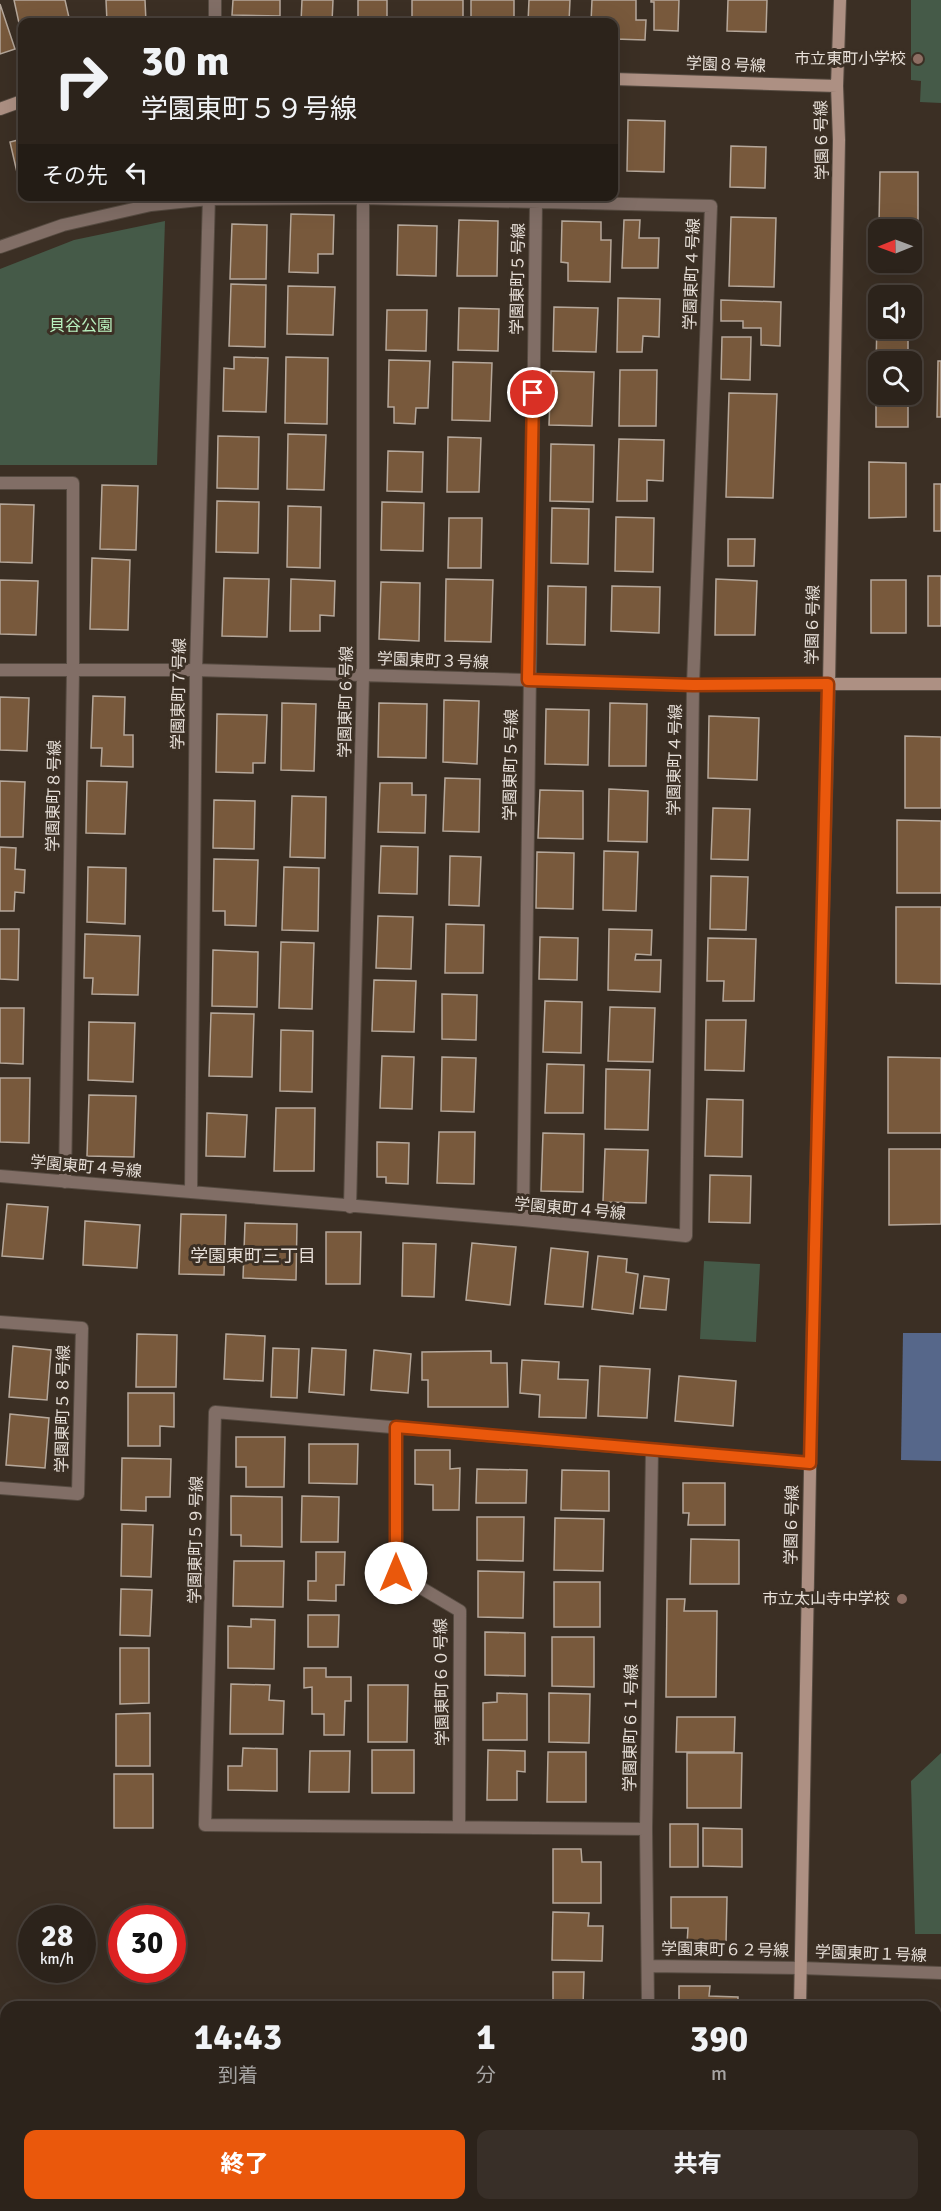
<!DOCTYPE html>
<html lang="ja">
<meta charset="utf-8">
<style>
body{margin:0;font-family:Signika,"Noto Sans JP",sans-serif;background:#382f28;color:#f1f3f6;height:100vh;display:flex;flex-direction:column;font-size:22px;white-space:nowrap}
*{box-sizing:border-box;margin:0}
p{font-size:20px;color:#a6a4a3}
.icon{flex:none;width:33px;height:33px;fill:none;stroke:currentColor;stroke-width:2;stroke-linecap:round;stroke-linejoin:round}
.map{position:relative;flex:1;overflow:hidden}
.sheet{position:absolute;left:0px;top:2001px;width:942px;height:210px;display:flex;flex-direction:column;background:#2c231b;border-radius:18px 18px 0 0;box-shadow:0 6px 24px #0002,0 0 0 2px #48403a}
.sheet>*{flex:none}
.banner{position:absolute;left:18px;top:18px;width:600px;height:183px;border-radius:12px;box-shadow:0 6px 24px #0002,0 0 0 2px #48403a;background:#2c231b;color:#f1f3f6;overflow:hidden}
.needle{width:39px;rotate:269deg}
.buttons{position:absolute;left:868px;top:219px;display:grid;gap:12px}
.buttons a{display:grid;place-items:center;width:54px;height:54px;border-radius:12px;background:#2c231b;box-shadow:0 6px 24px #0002,0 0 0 2px #48403a;font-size:30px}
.speed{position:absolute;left:18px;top:1905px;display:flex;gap:12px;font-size:30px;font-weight:700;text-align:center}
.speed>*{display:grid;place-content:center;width:78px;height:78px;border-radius:50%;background:#2c231b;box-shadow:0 6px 24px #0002,0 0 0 2px #48403a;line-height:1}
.speed small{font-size:15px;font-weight:400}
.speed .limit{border:9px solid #d22;background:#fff;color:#111}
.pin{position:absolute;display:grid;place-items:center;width:51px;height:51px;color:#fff;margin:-26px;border:3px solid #fff;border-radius:50%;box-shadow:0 2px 6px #0007}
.me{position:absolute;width:66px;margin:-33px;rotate:0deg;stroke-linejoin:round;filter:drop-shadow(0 0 4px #0008)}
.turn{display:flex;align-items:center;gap:21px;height:126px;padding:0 24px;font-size:27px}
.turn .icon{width:78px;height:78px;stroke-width:2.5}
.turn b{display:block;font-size:42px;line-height:51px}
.then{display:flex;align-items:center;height:57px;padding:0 24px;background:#0003;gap:12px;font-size:22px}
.eta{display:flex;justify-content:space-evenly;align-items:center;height:102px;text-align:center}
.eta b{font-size:36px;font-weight:800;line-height:42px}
.cta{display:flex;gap:12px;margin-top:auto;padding:12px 24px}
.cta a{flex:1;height:69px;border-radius:12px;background:#ea580c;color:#fff;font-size:24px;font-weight:800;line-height:69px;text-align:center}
.cta a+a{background:#382f28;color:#f1f3f6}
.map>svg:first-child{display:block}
.green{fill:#455a48}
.water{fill:#56678a}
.building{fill:#78593c;stroke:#b5a79a;stroke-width:1.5}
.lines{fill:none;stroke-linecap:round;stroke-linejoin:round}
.street-casing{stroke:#564b41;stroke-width:14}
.secondary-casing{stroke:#564b41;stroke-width:14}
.street{stroke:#816e66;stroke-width:12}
.secondary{stroke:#ad9083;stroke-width:12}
.route-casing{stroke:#983908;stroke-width:15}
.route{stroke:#ea580c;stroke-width:10}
.education-dot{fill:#8d6e63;stroke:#3b2f24;stroke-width:2}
.labels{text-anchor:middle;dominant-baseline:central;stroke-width:6;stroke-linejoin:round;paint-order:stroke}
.poi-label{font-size:16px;fill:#e6ded7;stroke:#3b2f24;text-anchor:end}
.street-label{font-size:16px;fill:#e6ded7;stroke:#3b2f24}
.park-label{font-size:16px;fill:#b9f1bf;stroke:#3b2f24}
.neighbourhood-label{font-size:18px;fill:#e6ded7;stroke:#3b2f24}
</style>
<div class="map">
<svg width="941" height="2211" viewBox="0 0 941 2211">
<rect width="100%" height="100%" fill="#3b2f24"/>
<path class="green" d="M911,0H941V103L920,102L921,81L911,80Z
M165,221L157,465H0V269L74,240Z
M704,1261L760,1264L756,1342L700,1339Z
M941,1753V1934H915L911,1781Z"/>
<path class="water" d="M903,1333H941V1461L901,1460Z"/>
<path class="building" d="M14,0H65L70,22H22V37Z
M106,0H145L146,22H107Z
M233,0H280V16L232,15Z
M302,0H333L332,22H301Z
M358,0H387V22H358Z
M412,0H463V22H412Z
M471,0H514V22H471Z
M529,0H570L569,22H528Z
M592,0H636V20H646L645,40L615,39L616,27H614V22H591Z
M651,0H679L678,31L654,30V2H651Z
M728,0H767L766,32L727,31Z
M0,4L15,49L0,54Z
M628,120L665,121L664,172L627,171Z
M22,139V194L10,142Z
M731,146L766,147L765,188L730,187Z
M880,172H918V224H879Z
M291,214L334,215L333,254H318V273L289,272Z
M731,217L776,218L774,287L729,286Z
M459,220L498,221L497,276H457Z
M624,220H640L639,238H659L658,268H622Z
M562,221L601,222V240H611L610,282L568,281V263L561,262Z
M232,224L267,225L266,279H230Z
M398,225L437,226L436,276L397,275Z
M231,284L266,285L265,347L229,346Z
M288,286L335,287L333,335L287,334Z
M618,298L660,299L659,337L643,336L642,352H617Z
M721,300L781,302L780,346L761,345V328H743V321H721Z
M554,307L598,308L596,352L553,351Z
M459,308L499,309L498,351L458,350Z
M387,310H427L426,351L386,350Z
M877,319H879V328H908V362H879V367H876Z
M722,337H751L750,380L721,379Z
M234,357L268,358L266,412L223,411L224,368L234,369Z
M286,357L328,358L327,424L285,423Z
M389,360L430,361L428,408H416L415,424L394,423V407H388Z
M938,361H941V417H937Z
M453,362L492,363L490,421L452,420Z
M620,370H657L656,426H619Z
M551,371L594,372L592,426L549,425Z
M876,371H879V394H908V427H876Z
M729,393L777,394L773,498L726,497Z
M288,434L326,435L324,490L287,489Z
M218,436L259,437L258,489L217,488Z
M448,437L481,438L479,492H447Z
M619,439L664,440L663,481L647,480V501H617Z
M551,444L594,445L593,502L550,501Z
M388,451L423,452L422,492L387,491Z
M869,462L906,463V517L869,518Z
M934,484H941V531H934Z
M102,485L138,486L136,550L100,549Z
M217,501L259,502L258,553L216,552Z
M382,502L424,503L423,551L381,550Z
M0,504L34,505L32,563L0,562Z
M288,506L321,507L320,568L287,567Z
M552,508L589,509L588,564L551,563Z
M616,517L654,518L653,572L615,571Z
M449,518H482L481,568H448Z
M728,539H755L754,566H728Z
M92,558L130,560L128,630L90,629Z
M928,576H941V626H928Z
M224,578L269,579L267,637L222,636Z
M291,579L335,581L334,616L320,615V631H290Z
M446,579L493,580L491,642L445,641Z
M716,579L757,581L755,635H715Z
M0,580L38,581L36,635L0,634Z
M871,580H906V633H871Z
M381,582L420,583L419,641L379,639Z
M548,586L586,587L585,645L547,644Z
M612,586L660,587L659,633L611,631Z
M93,696L125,697L124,735H133V767L101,766L102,748H91Z
M0,697L29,698L27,751L0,750Z
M444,700L479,701L477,764L443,762Z
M282,703L316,704L314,771L281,770Z
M379,703L427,704L426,758L378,757Z
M610,703L647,704L646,766H609Z
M546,709L589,710L588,765L545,764Z
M217,714L267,715L265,763H253V773L216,772Z
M709,716L759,718L757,780L708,778Z
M905,736L941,737V808H905Z
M445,778L480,779L479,832L443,831Z
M0,781L25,782L23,837H0Z
M87,781L127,782L125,834L86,833Z
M380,783H412V795H426L425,833L378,832Z
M609,789L648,791L647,842L608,841Z
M540,790L583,791V839L538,838Z
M292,796L326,797L325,858L290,857Z
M214,800L255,801L254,849L213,848Z
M713,808L750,809L748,860L711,859Z
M897,820L941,821V893H897Z
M381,846L418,847L417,894L379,893Z
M0,847L16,848L15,869L25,870L24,893L15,892L14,911H0Z
M604,851L638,852L636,911L603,910Z
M537,852L574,853L573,909L536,908Z
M450,856L481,857L479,906L449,905Z
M214,859L258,860L256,926L225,925V911H213Z
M88,867L126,868L125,924L87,922Z
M284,867L319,868L318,931L282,930Z
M711,876L748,877L746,930L710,929Z
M896,907H941V984L896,983Z
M378,916L413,917L411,969L376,968Z
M446,924L484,925L483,973H445Z
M0,929H19L18,980L0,979Z
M609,929L652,930L651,955L636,954L635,960H661L660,992L608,990Z
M85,934L140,936L138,995L92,994L93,978H84Z
M540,937L578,938L577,980L539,979Z
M708,938L756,939L754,1001H723L724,981H707Z
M281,942L314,943L312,1009L279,1008Z
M213,950L258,952L257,1007L212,1006Z
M374,980L416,981L414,1032L372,1031Z
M442,994L477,995L476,1040L442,1039Z
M545,1001L582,1002L581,1053L543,1052Z
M610,1007L655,1008L653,1062L608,1061Z
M0,1008H24L23,1064L0,1063Z
M211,1013L254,1014L252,1077L209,1076Z
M706,1020H746L744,1071L705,1070Z
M89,1022L135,1023L133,1082L88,1080Z
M281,1030L313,1031L312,1092L280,1091Z
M382,1056L414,1057L412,1109L380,1108Z
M442,1057L476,1058L474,1112L441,1111Z
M888,1057L941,1058V1133H888Z
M547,1064L584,1065L583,1113H545Z
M606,1069L650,1070L648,1130L605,1129Z
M0,1078H30L29,1143L0,1142Z
M89,1095L136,1096L134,1157L87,1156Z
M707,1099L743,1100L742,1157L705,1156Z
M276,1108H315L314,1171H274Z
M207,1113L247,1115L245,1157L206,1156Z
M439,1132H475L474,1184L437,1183Z
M543,1133L584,1134L583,1192L541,1191Z
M377,1142L409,1143L408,1184L386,1183V1177H377Z
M605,1149L648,1150L646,1203L603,1202Z
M889,1149H941V1224L889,1225Z
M710,1175L751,1176L750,1223L709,1222Z
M7,1204L48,1207L43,1259L2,1256Z
M181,1214L226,1215L224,1275L179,1274Z
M85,1221L140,1225L137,1268L83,1265Z
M245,1223L297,1224L296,1280L243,1278Z
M326,1232H361L360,1284H326Z
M403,1243L436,1244L434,1297L402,1296Z
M472,1243L516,1247L510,1305L466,1300Z
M551,1248L588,1252L583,1307L545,1304Z
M598,1256L627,1259L626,1272L638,1274L633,1314L592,1309Z
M644,1276L669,1279L666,1310L640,1308Z
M137,1334L177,1335L176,1387H136Z
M226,1334L265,1336L263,1381L224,1379Z
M13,1346L51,1350L47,1400L9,1397Z
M273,1348L299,1349L297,1398L271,1397Z
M312,1348L346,1350L344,1395L309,1392Z
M374,1350L411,1354L408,1393L371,1390Z
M491,1351V1363H507L508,1407H428V1380H422V1352Z
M522,1360L559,1362L558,1379L588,1380L586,1418L539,1417L540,1395L520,1393Z
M600,1366L650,1369L647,1418L598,1416Z
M679,1376L736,1381L733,1426L675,1421Z
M128,1393H174V1427L160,1426V1446H128Z
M10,1414L49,1418L45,1468L6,1465Z
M236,1437H285L284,1487H246V1467H236Z
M309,1444H358L357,1484L309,1483Z
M415,1450H450V1469L460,1468L459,1510H433V1485L415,1484Z
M122,1458L171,1459L170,1497H146V1511L121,1510Z
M477,1469L527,1470L526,1503H476Z
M562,1470L609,1471V1511L561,1510Z
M683,1483H725V1525H688L689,1513H683Z
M231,1496L282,1497V1547L241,1546V1535H231Z
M302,1496L339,1497L338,1542H301Z
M477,1517H524L523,1561L477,1560Z
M555,1518L604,1519L603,1571L554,1570Z
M122,1524L153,1525L151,1577L121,1576Z
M691,1539L739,1540V1584H690Z
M316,1552H345L344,1585H336V1601L308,1600V1581H316Z
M234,1561H284L283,1607L233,1606Z
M478,1571L524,1572L523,1618L478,1617Z
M554,1582H600V1627H554Z
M121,1589L152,1590L150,1636L120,1635Z
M667,1599H685L684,1611H717L716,1697H666Z
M308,1615H339L338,1647H308Z
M251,1619L275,1620L274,1669L228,1668V1626L251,1627Z
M485,1632L525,1633V1676L485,1675Z
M552,1637H594V1687L552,1686Z
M120,1648H149V1703L120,1704Z
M304,1668H326V1677H351V1701H345L344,1735H324V1714H312V1687L304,1688Z
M231,1684L270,1685L269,1700L284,1701L283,1734H230Z
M368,1685H408L407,1742H368Z
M497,1693L527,1694V1740H483V1703L497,1702Z
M549,1693L590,1694L589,1743L549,1742Z
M150,1713V1766H116V1714Z
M677,1717H735L734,1752H676Z
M243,1748L277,1749V1791L228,1790V1766H242Z
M372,1750H414V1793H372Z
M488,1750L525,1751V1772L517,1771V1800H487Z
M310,1751H350L349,1792H309Z
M548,1752H586V1802H547Z
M687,1753H742L741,1808H687Z
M114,1774H153V1828H114Z
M670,1824H698V1867H670Z
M703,1828L742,1829V1867L703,1866Z
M553,1849H581L582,1862H601V1903H553Z
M671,1897H727L726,1944H687L688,1928H671Z
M553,1912L589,1913L588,1926H603L602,1961L552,1960Z
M553,1972H584L583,2007H553Z
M679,1986H710L709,1996L738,1997V2007H679Z
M936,2021H941V2211H873V2205H936Z"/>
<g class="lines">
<defs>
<path id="street" d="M215,22V0
M0,247L63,225L151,205L209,199L363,198L711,206L693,685L686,1236L523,1220L0,1176
M0,483H73V670L65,1182
M0,670H196L693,685L829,684
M191,1192L196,670L209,196
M350,1207L363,675V198
M523,1220L536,202
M0,1322L82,1328L78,1494L0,1488
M396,1427V1573L460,1611L459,1827
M646,1829L205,1825L215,1412L810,1463
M648,1966L801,1968L941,1973
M648,2007L646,1829L652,1450
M647,2211V2205"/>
<path id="secondary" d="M614,79L837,86
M0,109L22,101
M829,684H941
M800,2007L814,1258L829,684L839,140L837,86L840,0
M795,2211V2205"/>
</defs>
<use href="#street" class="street-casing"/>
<use href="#secondary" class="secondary-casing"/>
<use href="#street" class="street"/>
<use href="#secondary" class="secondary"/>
</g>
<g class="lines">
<defs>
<path id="route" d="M396,1573V1427L810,1463L828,684L693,685L528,680L533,393"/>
</defs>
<use href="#route" class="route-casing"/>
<use href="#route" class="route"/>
</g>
<g class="education-dot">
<circle cx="918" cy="59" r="6"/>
<circle cx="902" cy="1599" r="6"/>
</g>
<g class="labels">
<g class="poi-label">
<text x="906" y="59">市立東町小学校</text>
<text x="890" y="1599">市立太山寺中学校</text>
</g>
<g class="street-label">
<text transform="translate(726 65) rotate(2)">学園８号線</text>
<text transform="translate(822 140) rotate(-91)">学園６号線</text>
<text transform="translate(692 274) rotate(-88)">学園東町４号線</text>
<text transform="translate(518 279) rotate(-89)">学園東町５号線</text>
<text transform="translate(813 625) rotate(-89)">学園６号線</text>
<text transform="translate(433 661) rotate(2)">学園東町３号線</text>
<text transform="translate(179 694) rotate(-89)">学園東町７号線</text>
<text transform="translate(346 702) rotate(-89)">学園東町６号線</text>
<text transform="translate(675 760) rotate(-89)">学園東町４号線</text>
<text transform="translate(511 765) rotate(-89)">学園東町５号線</text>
<text transform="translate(54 796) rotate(-89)">学園東町８号線</text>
<text transform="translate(86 1167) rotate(5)">学園東町４号線</text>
<text transform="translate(570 1209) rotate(5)">学園東町４号線</text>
<text transform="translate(63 1409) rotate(-89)">学園東町５８号線</text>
<text transform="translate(792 1525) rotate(-89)">学園６号線</text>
<text transform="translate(196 1540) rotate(-89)">学園東町５９号線</text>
<text transform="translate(442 1682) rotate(-91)">学園東町６０号線</text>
<text transform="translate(631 1728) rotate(-89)">学園東町６１号線</text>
<text transform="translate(725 1950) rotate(1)">学園東町６２号線</text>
<text transform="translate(871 1954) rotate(2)">学園東町１号線</text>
</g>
<g class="park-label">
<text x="81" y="326">貝谷公園</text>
</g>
<g class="neighbourhood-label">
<text x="253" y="1256">学園東町三丁目</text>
</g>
</g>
</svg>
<div class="buttons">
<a><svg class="needle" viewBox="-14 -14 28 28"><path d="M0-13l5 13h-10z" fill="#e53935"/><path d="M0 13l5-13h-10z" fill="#a6a4a3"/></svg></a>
<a><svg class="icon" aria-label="sound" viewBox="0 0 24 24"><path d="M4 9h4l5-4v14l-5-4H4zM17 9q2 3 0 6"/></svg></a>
<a><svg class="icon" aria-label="search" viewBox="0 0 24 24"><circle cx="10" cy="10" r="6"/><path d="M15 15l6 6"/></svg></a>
</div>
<div class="speed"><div>28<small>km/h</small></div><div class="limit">30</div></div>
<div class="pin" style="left:533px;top:393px;background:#d93025"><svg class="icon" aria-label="arrive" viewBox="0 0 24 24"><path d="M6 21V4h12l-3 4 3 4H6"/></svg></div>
<svg class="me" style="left:396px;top:1573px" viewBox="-20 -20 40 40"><circle r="19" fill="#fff"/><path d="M0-13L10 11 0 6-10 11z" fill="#ea580c"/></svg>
<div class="banner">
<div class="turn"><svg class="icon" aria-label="right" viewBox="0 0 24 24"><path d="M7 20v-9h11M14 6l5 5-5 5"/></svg><div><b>30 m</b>学園東町５９号線</div></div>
<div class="then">その先<svg class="icon" aria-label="left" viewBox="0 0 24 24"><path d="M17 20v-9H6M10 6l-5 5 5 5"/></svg></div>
</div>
<section class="sheet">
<div class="eta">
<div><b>14:43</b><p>到着</p></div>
<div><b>1</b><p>分</p></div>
<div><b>390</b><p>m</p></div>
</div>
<div class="cta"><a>終了</a><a>共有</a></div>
</section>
</div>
